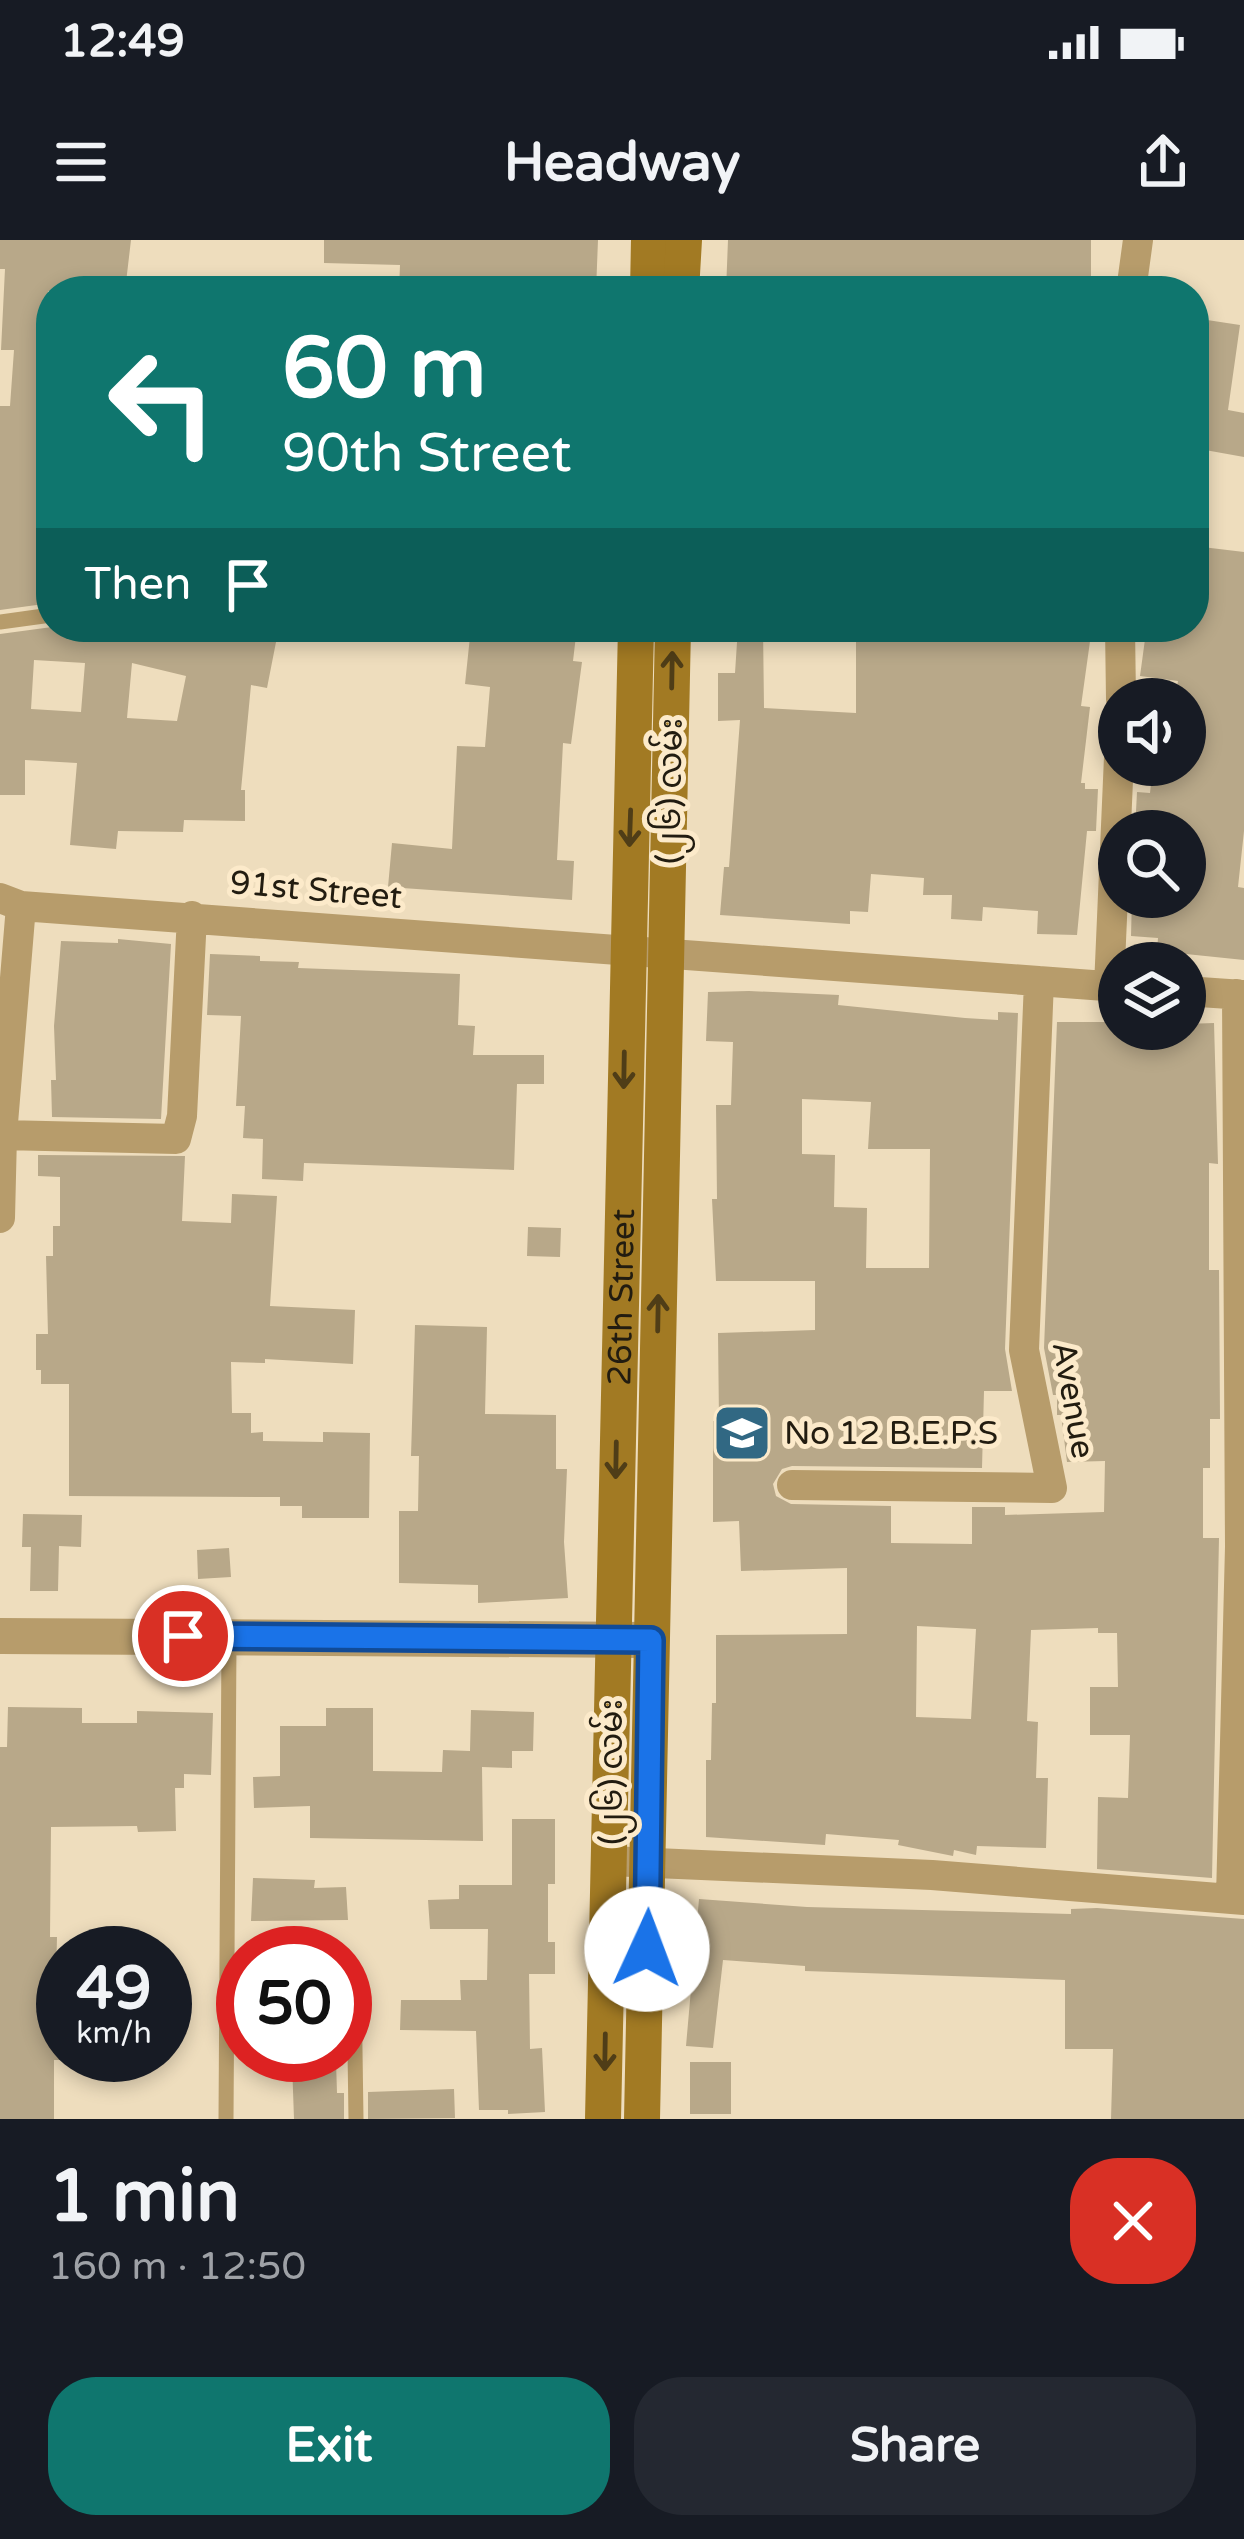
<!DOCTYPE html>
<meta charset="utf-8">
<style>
body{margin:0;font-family:"Varela Round","Noto Sans Myanmar",sans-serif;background:#242831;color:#f1f3f6;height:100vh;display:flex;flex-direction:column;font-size:45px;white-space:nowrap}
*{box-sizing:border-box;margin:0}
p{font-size:39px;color:#9ea1a6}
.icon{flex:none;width:66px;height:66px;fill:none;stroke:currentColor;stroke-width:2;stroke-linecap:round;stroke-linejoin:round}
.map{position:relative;height:1879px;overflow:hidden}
.drawer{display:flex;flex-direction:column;background:#171b24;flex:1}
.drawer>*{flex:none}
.guide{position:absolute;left:36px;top:36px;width:1173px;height:366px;border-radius:48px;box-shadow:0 6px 18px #0003;background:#0f766e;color:#fff;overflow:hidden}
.tools{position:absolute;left:1098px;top:438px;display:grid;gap:24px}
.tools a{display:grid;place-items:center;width:108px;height:108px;border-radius:50%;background:#171b24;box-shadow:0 6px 18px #0003;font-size:60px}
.speed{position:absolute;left:36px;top:1686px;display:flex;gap:24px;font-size:60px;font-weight:700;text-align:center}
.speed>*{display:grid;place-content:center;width:156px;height:156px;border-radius:50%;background:#171b24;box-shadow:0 6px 18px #0003;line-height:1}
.speed small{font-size:30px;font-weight:400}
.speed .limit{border:18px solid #d22;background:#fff;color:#111}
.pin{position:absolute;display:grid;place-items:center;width:102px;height:102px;color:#fff;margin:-51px;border:6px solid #fff;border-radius:50%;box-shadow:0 3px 12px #0007}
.me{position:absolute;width:132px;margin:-66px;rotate:2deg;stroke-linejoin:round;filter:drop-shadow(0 0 9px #0008)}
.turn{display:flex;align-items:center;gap:42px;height:252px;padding:0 48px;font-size:54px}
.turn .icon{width:156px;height:156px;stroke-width:2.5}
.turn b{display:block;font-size:84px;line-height:102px}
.then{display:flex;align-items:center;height:114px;padding:0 48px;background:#0003;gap:24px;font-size:45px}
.round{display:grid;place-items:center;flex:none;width:126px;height:126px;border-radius:48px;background:#242831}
.head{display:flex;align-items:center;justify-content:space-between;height:204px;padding:0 48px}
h1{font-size:72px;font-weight:700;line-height:90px}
.primary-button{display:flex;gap:24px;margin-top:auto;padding:24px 48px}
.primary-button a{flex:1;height:138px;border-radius:48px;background:#0f766e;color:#fff;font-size:48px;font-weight:700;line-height:138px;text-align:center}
.primary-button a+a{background:#242831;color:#f1f3f6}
.status{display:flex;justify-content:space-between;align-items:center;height:84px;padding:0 60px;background:#171b24;direction:ltr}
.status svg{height:33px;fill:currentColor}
header{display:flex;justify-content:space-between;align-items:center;height:156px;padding:0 48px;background:#171b24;font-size:54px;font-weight:700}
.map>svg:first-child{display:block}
.building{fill:#b8a889;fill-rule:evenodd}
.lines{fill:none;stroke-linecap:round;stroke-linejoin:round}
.service{stroke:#b79c6b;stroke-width:15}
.minor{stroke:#b79c6b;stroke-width:30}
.tertiary{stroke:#b79c6b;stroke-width:36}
.secondary{stroke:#a27a23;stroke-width:36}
.oneway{stroke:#4f3d17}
.route-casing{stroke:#114b97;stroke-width:30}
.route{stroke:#1a73e8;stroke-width:21}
.labels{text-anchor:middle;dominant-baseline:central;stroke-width:10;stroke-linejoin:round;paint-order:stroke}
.street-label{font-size:33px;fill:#221c10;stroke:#fceaca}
.poi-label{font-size:33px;fill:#221c10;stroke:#fceaca;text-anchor:start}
</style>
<div class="status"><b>12:49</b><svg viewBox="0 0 49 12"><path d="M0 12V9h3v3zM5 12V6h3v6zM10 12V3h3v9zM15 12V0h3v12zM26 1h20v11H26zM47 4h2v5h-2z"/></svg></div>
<header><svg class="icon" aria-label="menu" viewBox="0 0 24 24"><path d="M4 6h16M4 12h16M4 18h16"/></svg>Headway<svg class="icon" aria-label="share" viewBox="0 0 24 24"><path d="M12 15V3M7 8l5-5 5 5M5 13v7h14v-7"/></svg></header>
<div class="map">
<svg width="1244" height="1879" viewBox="0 0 1244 1879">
<rect width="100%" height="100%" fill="#eeddbd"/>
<path class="building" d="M0,0H131L125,51H48L44,118H51V256L46,341H51V363L0,370V166H10L14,110H1L5,29H0Z
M324,0H598L596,51H399L400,25L324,23Z
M728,0H1091V51H726Z
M1194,78L1240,85L1228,170L1244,173V217L1194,208Z
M1194,306L1244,312V591L1238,647L1244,648V720L1157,711L1158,698L1131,696L1132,657H1185V591H1135L1137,552L1150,553L1153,525H1185V454L1176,452L1178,441L1140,436L1146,392L1184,396L1185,387H1194Z
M52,387H227L277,397L267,448L251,445L241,550H245V581L184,580L183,592L118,591L116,609L70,605L77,523L25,520V555H0V394ZM34,420L85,423L81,472L31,469ZM132,423L186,436L177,481L127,478Z
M471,387H577L573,421L582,422L571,504L563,503L557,620L574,621L572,660L388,647L392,603L452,609L457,506L485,507L490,447L465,444Z
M738,387H763L764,468L856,473V387H1092L1081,466L1090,467L1081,543H1085V549H1098L1096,591H1087L1077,695L1037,694L1038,671L983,667L982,681L951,679L952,655H923L924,638L871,634L868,672L850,671V684L720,675L724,627H729L740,480L718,481V433H735Z
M118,699L171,704L161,879L52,877L51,840H56L54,786L61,701L118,703Z
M210,714L260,716V721L299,722L298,728L460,734L458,785L475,786L473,815H544V844H517L514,930L304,923L303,941L262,939L263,899L243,898L245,866H236L241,776L207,775Z
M749,751L839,755L838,765L965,778L998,780V772L1018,773L1005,1109L1012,1151H984L982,1228L792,1226L782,1229L773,1244L776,1256L791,1264L891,1266V1303L972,1304V1267H1005V1275L1104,1272L1105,1221L1067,1222L1061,1175H1057V1155H1053L1044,1108L1057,782H1119V789H1185V784L1214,783L1218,924L1209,923V1030H1219L1220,1179H1210V1228H1203V1298H1219L1212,1638L1097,1629L1098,1557L1128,1558L1130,1495H1090V1447H1118L1117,1393H1098V1388L1031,1390L1027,1481L1038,1482L1036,1538H1048L1046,1608L977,1606L976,1615L954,1610L953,1616L898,1605L899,1600L826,1594L825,1605L706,1597V1520H711L712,1463H716V1395L847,1394V1328L741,1331L739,1281L713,1282V1181H719L718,1093L815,1090V1041H716L712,959H717L716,865H731L733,802L706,801L708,752ZM802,859L871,862L868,909H930L929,1028H866L867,968L834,967L835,915L802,914ZM917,1386L976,1389L971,1479L916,1477Z
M38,915L185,916L182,981L231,983L232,954L277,956L270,1066L355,1070L353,1124L265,1119V1123L231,1122L232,1173H251V1193L263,1192V1201L323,1202V1192L370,1193L369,1278H302V1266H280V1257L69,1256V1144H41V1130H36V1094H48L46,1016H53V986H60V937L38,936Z
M528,987L561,988L560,1017L527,1016Z
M415,1085L487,1087L485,1174L556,1175V1229H567L564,1302L568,1358L478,1363V1345L399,1343V1271H418L419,1216H411Z
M23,1274L82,1275L81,1307L59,1306L58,1351H30L31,1307H22Z
M229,1308L231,1337L198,1339L197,1310Z
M8,1467L82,1468V1483H137V1471L213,1473L211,1535L184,1534V1548H175L176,1591L138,1592L137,1586L51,1587L50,1697H57L55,1780H63V1820H54V1879H0V1507H7Z
M326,1468H373V1531L442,1532L443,1510L470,1511L471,1470L534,1472L533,1511H512V1528L482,1527L483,1601L310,1598V1566L254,1568L253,1537L280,1536V1486H326Z
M512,1579H555V1644H548V1702H555V1734H529L530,1809L542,1808L545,1872L508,1874V1870H479L476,1791L400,1790L401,1760H461L460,1740H487L488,1689H430L428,1660L459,1659V1645H512Z
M253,1638L315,1640L314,1648L346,1647L348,1680L251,1681Z
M699,1659L807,1667L1071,1674V1669L1097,1668L1244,1679V1879H1111L1113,1809H1065V1740L805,1731V1726L723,1720L713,1808L686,1806Z
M336,1821L337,1853H344V1879H294L292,1822Z
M690,1822H731V1874H690Z
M454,1849L455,1878L368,1879V1852Z"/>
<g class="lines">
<path class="service" d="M0,382L51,375
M345,1743L354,1742L356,1879
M226,1879L229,1400"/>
<path class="minor" d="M1131,51L1138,0
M1120,387L1121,459
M0,658L21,666L1119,747
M1109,747L1119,517
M1185,751L1244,755
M2,895L176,899L182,876L192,676
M0,978L2,895L21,666
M792,1245L1052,1248L1024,1110L1039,741
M610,1621L932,1635L1244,1660
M1231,1658L1240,1307L1237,754"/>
<path class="tertiary" d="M0,1396L651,1400"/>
<g class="secondary">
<path d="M648,51L649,0"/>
<path d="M681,51L684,0"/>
<path id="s1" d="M603,1879L636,387"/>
<path d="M642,1879L673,387"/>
</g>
</g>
<defs><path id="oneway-shaft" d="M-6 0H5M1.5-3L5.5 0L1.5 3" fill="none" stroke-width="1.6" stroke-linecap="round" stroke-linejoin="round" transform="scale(3)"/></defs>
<g class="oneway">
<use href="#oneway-shaft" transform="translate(672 430) rotate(-89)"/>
<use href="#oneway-shaft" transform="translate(630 588) rotate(92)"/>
<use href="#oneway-shaft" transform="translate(624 830) rotate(91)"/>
<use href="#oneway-shaft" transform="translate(658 1073) rotate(-89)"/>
<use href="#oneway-shaft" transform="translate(616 1220) rotate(91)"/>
<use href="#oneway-shaft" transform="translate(605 1812) rotate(91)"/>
</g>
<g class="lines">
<defs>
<path id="route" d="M183,1396L651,1400L647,1709"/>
</defs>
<use href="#route" class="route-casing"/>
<use href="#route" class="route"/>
</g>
<defs>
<symbol id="school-square" viewBox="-11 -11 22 22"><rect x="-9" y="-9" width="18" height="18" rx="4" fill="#316883" stroke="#fceaca"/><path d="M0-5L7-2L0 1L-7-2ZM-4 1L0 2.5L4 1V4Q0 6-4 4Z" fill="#fff"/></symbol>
</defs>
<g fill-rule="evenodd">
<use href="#school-square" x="709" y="1160" width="66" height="66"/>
</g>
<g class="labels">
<g class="street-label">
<text transform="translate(670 551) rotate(-89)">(၂၆) လမ်း</text>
<text transform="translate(316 650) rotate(5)">91st Street</text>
<text stroke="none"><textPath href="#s1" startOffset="822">26th Street</textPath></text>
<text transform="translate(1073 1160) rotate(80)">Avenue</text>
<text transform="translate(611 1532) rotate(-90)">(၂၆) လမ်း</text>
</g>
<g class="poi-label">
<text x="784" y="1193">No 12 B.E.P.S</text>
</g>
</g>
</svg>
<div class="tools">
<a><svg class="icon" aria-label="sound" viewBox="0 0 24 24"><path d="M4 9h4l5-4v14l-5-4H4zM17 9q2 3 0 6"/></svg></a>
<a><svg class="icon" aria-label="search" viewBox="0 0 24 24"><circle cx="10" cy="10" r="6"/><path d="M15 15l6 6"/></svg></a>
<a><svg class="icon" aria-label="layers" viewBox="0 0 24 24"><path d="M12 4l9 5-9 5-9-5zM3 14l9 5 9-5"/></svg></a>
</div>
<div class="speed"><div>49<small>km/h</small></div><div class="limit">50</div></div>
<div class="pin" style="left:183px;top:1396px;background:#d93025"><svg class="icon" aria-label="arrive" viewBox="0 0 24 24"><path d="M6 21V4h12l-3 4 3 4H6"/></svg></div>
<svg class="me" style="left:647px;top:1709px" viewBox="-20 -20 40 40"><circle r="19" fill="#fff"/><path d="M0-13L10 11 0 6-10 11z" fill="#1a73e8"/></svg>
<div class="guide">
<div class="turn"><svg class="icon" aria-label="left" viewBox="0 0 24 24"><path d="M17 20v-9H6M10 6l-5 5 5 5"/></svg><div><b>60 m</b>90th Street</div></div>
<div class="then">Then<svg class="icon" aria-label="arrive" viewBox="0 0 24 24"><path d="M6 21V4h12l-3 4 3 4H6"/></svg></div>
</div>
</div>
<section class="drawer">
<div class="head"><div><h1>1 min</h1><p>160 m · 12:50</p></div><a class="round" style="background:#d93025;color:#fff"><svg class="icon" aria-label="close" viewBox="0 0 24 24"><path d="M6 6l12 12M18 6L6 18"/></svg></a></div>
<div class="primary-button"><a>Exit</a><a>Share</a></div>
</section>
